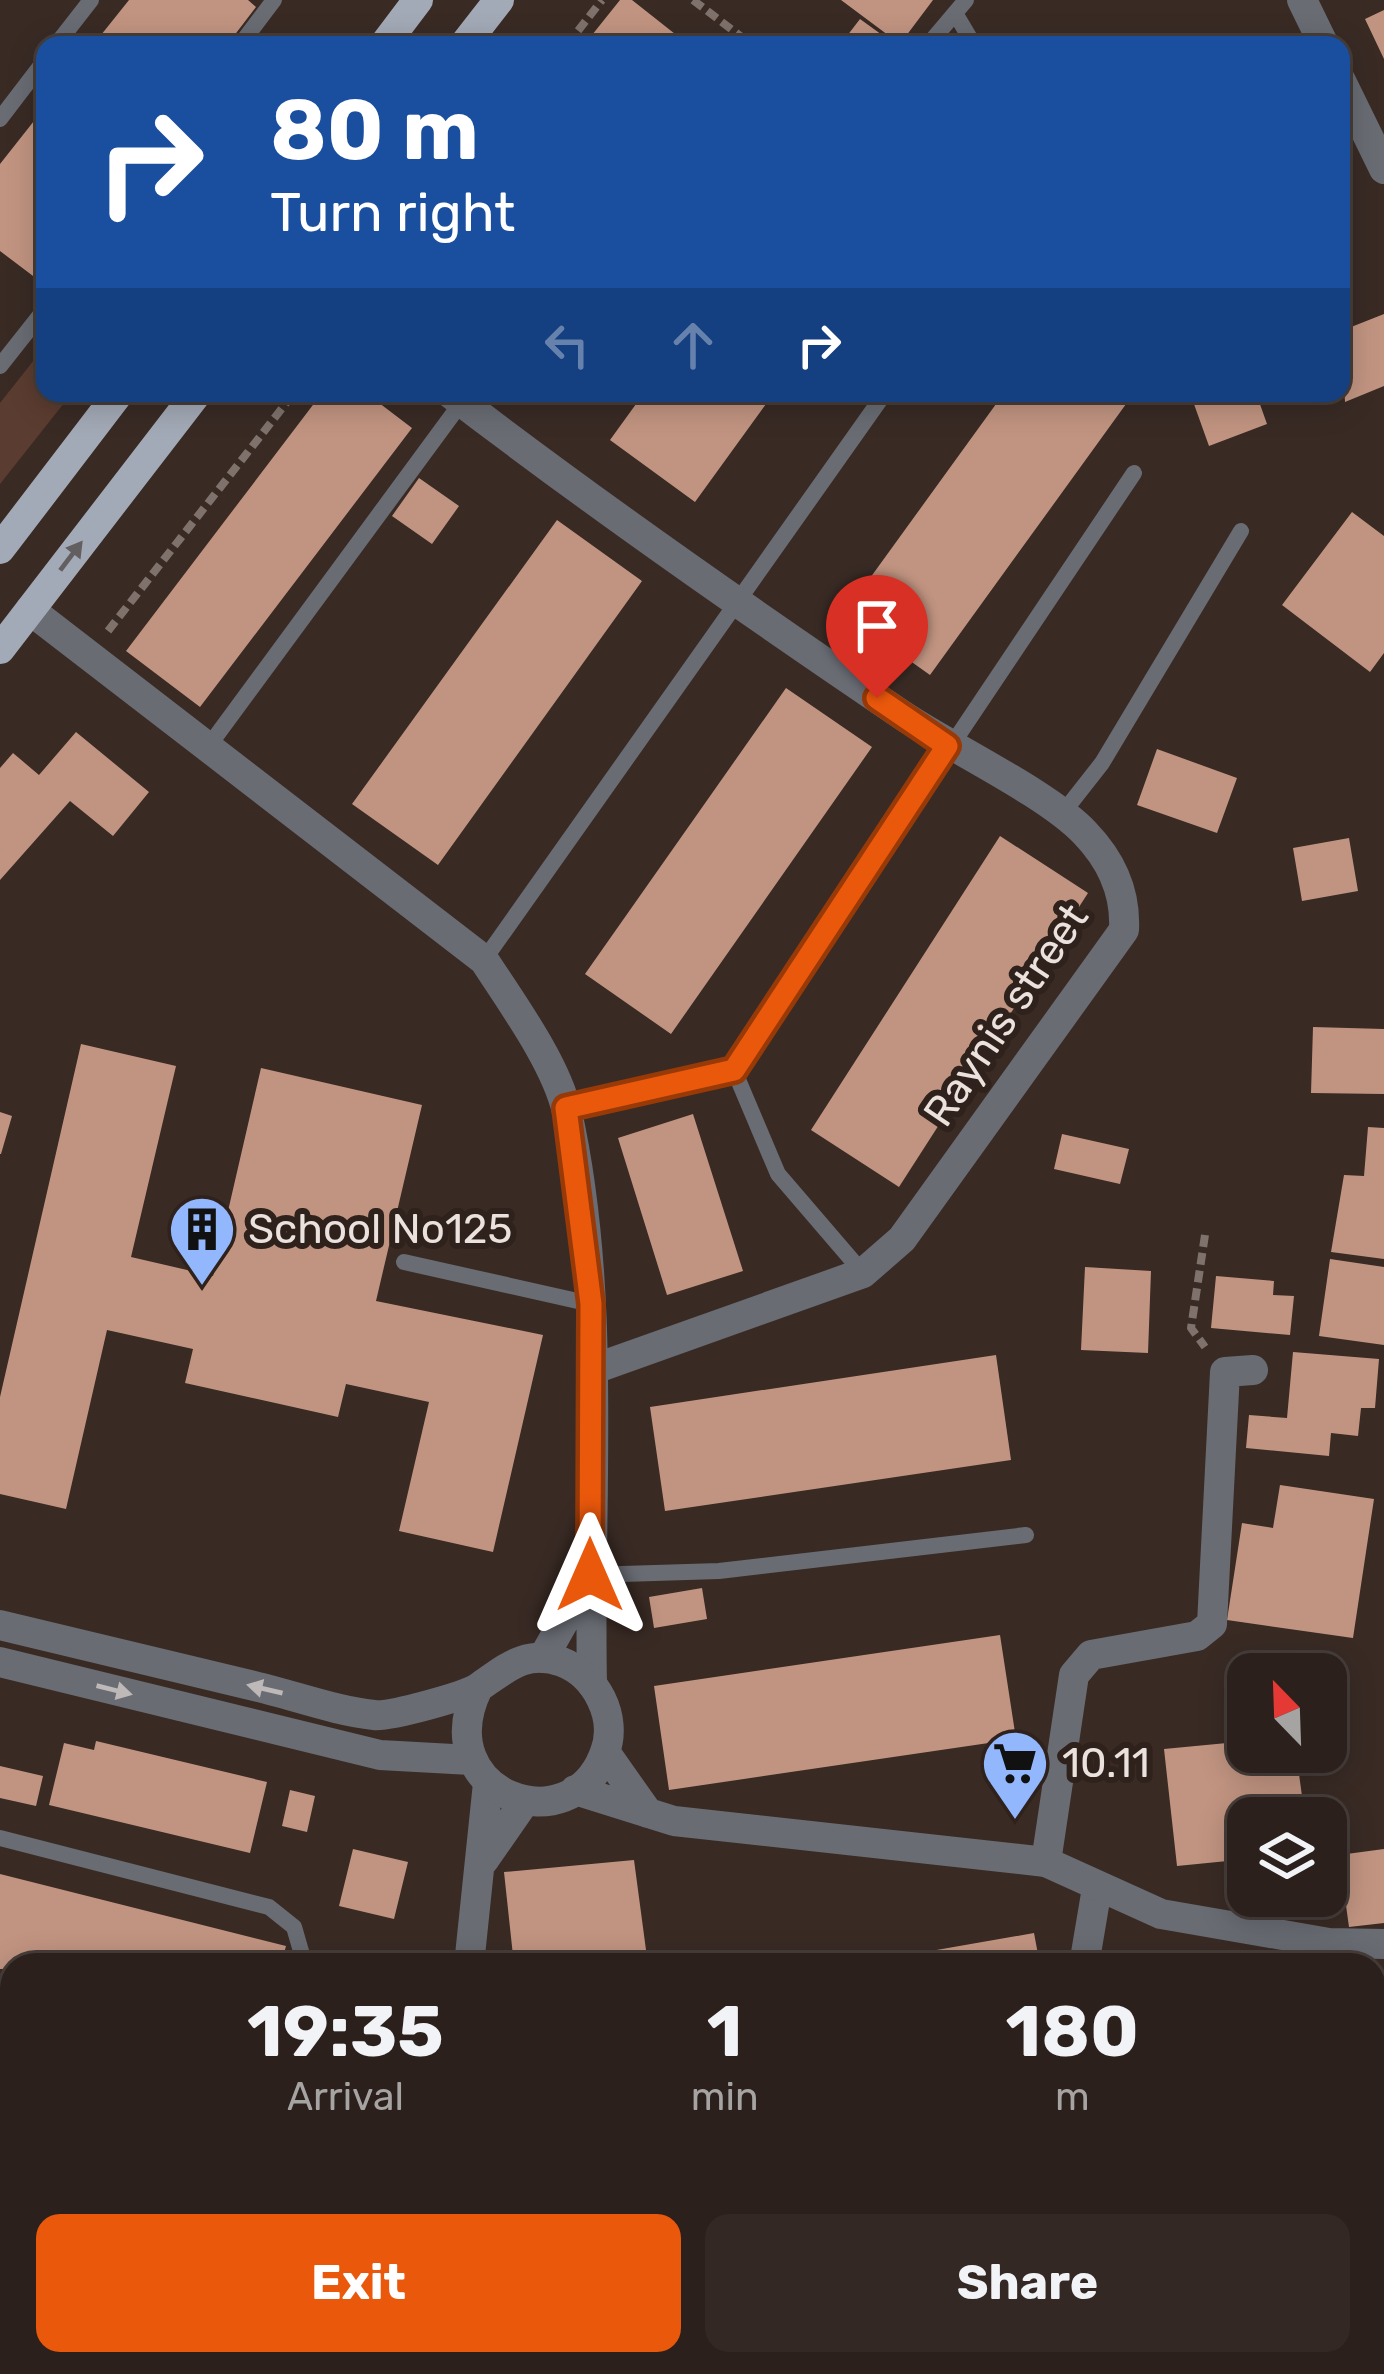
<!DOCTYPE html>
<style>
body{margin:0;font-family:Rubik,sans-serif;background:#332824;color:#f1f3f6;height:100vh;display:flex;flex-direction:column;font-size:45px;white-space:nowrap}
*{box-sizing:border-box;margin:0}
p{font-size:39px;color:#a6a3a3}
.icon{flex:none;width:66px;height:66px;fill:none;stroke:currentColor;stroke-width:2;stroke-linecap:round;stroke-linejoin:round}
.map{position:relative;flex:1;overflow:hidden}
.details{position:absolute;left:0px;top:1953px;width:1386px;height:423px;display:flex;flex-direction:column;background:#2b201b;border-radius:36px 36px 0 0;box-shadow:0 6px 30px #0003,0 0 0 3px #473e3a}
.details>*{flex:none}
.banner{position:absolute;left:36px;top:36px;width:1314px;height:366px;border-radius:24px;box-shadow:0 6px 30px #0003,0 0 0 3px #473e3a;background:#1a4fa0;color:#fff;overflow:hidden}
.needle{width:78px;rotate:337deg}
.controls{position:absolute;left:1227px;top:1653px;display:grid;gap:24px}
.controls a{display:grid;place-items:center;width:120px;height:120px;border-radius:24px;background:#2b201b;box-shadow:0 6px 30px #0003,0 0 0 3px #473e3a;font-size:60px}
.pin{position:absolute;display:grid;place-items:center;width:102px;height:102px;color:#fff;margin:-123px -51px;border-radius:50% 50% 50% 0;rotate:-45deg;box-shadow:0 0 12px #0007}
.pin .icon{rotate:45deg}
.me{position:absolute;width:132px;margin:-66px;rotate:0deg;stroke-linejoin:round;filter:drop-shadow(0 0 9px #0008)}
.turn{display:flex;align-items:center;gap:42px;height:252px;padding:0 36px;font-size:54px}
.turn .icon{width:156px;height:156px;stroke-width:2.5}
.turn b{display:block;font-size:84px;line-height:102px}
.lanes{display:flex;align-items:center;height:114px;padding:0 36px;background:#0003;justify-content:center;gap:60px;direction:ltr}
.lanes .off{opacity:.35}
.eta{display:flex;justify-content:space-evenly;align-items:center;height:204px;text-align:center}
.eta b{font-size:72px;font-weight:700;line-height:84px}
.primary-button{display:flex;gap:24px;margin-top:auto;padding:24px 36px}
.primary-button a{flex:1;height:138px;border-radius:24px;background:#ea580c;color:#fff;font-size:48px;font-weight:700;line-height:138px;text-align:center}
.primary-button a+a{background:#332824;color:#f1f3f6}
.map>svg:first-child{display:block}
.green{fill:#5b3c30}
.building{fill:#c19481}
.lines{fill:none;stroke-linecap:round;stroke-linejoin:round}
.path{stroke:#7f726c;stroke-width:8;stroke-dasharray:12 6;stroke-linecap:butt}
.service{stroke:#696c73;stroke-width:16}
.minor{stroke:#696c73;stroke-width:30}
.tertiary{stroke:#696c73;stroke-width:30}
.primary{stroke:#a3aab7;stroke-width:30}
.oneway{fill:#635f61}
.oneway2{fill:#beb8b8}
.route-casing{stroke:#983908;stroke-width:30}
.route{stroke:#ea580c;stroke-width:21}
.labels{text-anchor:middle;dominant-baseline:central;stroke-width:12;stroke-linejoin:round;paint-order:stroke}
.street-label{font-size:42px;fill:#ebe1dd;stroke:#2f211b}
.poi-label{font-size:42px;fill:#ebe1dd;stroke:#2f211b;text-anchor:start}
</style>
<div class="map">
<svg width="1384" height="2374" viewBox="0 0 1384 2374">
<rect width="100%" height="100%" fill="#392a24"/>
<path class="green" d="M45,346V393H72L0,484V403Z"/>
<path class="building" d="M129,0H248L256,7L227,45H93Z
M620,0H632L689,45H584Z
M841,0H933L900,44Z
M1384,10V59L1365,19Z
M860,19L896,45H840Z
M45,107V277L41,282L0,251V164Z
M1384,314V386L1345,402L1341,331Z
M322,393H366L412,428L200,707L126,651Z
M644,393H774L695,502L610,440Z
M1004,393H1134L930,675L844,614Z
M1190,393H1256L1267,424L1209,446Z
M419,478L459,506L432,544L392,516Z
M1352,512L1384,536V653L1370,672L1282,605Z
M557,520L642,581L438,865L352,804Z
M786,688L872,747L671,1034L585,974Z
M76,732L149,792L113,836L70,801L0,880V768L13,753L39,775Z
M1157,749L1237,778L1217,833L1137,805Z
M1000,836L1088,893L899,1187L811,1130Z
M1349,838L1358,891L1302,901L1293,848Z
M1313,1027L1384,1029V1094L1311,1093Z
M81,1044L176,1066L131,1257L213,1276L261,1068L422,1105L376,1301L543,1335L493,1552L399,1531L429,1402L346,1384L338,1417L185,1383L193,1349L107,1330L66,1509L0,1494V1397Z
M0,1112L12,1116L1,1154H0Z
M693,1114L743,1271L667,1295L618,1138Z
M1368,1127L1384,1128V1259L1331,1252L1344,1175L1364,1176Z
M1062,1134L1129,1149L1120,1184L1054,1169Z
M1330,1259L1384,1267V1345L1319,1336Z
M1085,1267L1151,1271L1148,1353L1081,1350Z
M1216,1276L1274,1281L1273,1295L1294,1296L1290,1335L1211,1328Z
M1293,1352L1379,1359L1375,1408H1361L1358,1436L1331,1433L1329,1456L1246,1448L1249,1415L1287,1418Z
M996,1355L1011,1460L665,1511L650,1407Z
M1280,1485L1374,1499L1353,1638L1227,1620L1242,1523L1273,1528Z
M702,1588L707,1619L654,1628L649,1597Z
M1000,1635L1016,1739L669,1790L654,1686Z
M96,1741L267,1782L250,1853L49,1805L64,1743L94,1750Z
M1248,1741V1752H1296L1305,1818H1248V1859L1177,1866L1164,1749Z
M0,1766L43,1776L36,1806L0,1798Z
M290,1790L315,1796L307,1832L282,1826Z
M353,1849L408,1862L394,1919L339,1906Z
M1384,1849V1923L1349,1927L1339,1855Z
M634,1860L648,1965H514L504,1872Z
M0,1874L286,1946L281,1965L0,1969Z
M1034,1933L1040,1965H863L862,1963Z
M1384,1985V2036L1374,2038V1987Z
M1384,2063V2140L1374,2141V2064Z
M1,2112L12,2144V2207L0,2211Z
M1384,2205V2279L1374,2281V2206Z
M0,2266L12,2298V2364H35L39,2374L0,2370Z
M258,2364H373L372,2374H257Z
M654,2364H798V2367L744,2374H656Z"/>
<g class="lines">
<path class="path" d="M693,0L752,45
M567,45L602,0
M108,631L294,393
M1205,1235L1191,1328L1205,1347"/>
<path class="service" d="M955,13L974,45
M56,45L91,0
M240,45L274,0
M928,45L966,0
M0,119L45,60
M0,366L45,309
M208,747L464,399
M1062,814L1102,763L1241,531
M484,960L885,393
M734,1070L778,1174L863,1273
M566,1108L734,1070L1134,473
M404,1262L591,1304
M590,1575L719,1571L1026,1535
M0,1838L269,1907L294,1927L305,1965
M0,2000L12,2003
M1381,2174L1384,2173
M957,2374L1023,2364"/>
<path class="minor" d="M1302,0L1324,45
M1341,81L1384,169
M450,393C596,505 748,611 902,715C951,748 1047,793 1085,833C1111,860 1126,893 1124,930L902,1239L863,1273L591,1370
M30,610L484,960C511,1002 556,1063 567,1112C608,1298 588,1496 592,1684
M543,1658L590,1575
M484,1860L525,1801
M1046,1862L1074,1675L1091,1655L1197,1636L1212,1624L1225,1372L1253,1370
M469,1965L488,1783
M1084,1965L1097,1888
M420,2374L421,2364
M1041,2374L1042,2364"/>
<path class="tertiary" d="M0,1625C86,1646 172,1667 258,1687C296,1696 336,1711 374,1715C390,1717 466,1696 479,1687C507,1668 526,1649 562,1662C596,1675 618,1717 605,1752C572,1847 426,1794 478,1688
M0,1662L380,1755L471,1760
M605,1752L648,1813
M575,1790L674,1821L1046,1862L1161,1914L1329,1943L1384,1944"/>
<path class="primary" d="M384,45L418,0
M464,45L499,0
M0,549L119,393
M0,649L197,393"/>
</g>
<defs><path id="oneway-solid" d="M-6-.8H1V-3.2L6.5 0L1 3.2V.8H-6Z" transform="scale(3)"/></defs>
<use class="oneway" href="#oneway-solid" transform="translate(71 556) rotate(-53)"/>
<g class="oneway2">
<use href="#oneway-solid" transform="translate(265 1689) rotate(-167)"/>
<use href="#oneway-solid" transform="translate(114 1690) rotate(14)"/>
</g>
<g class="lines">
<defs>
<path id="route" d="M590,1575L591,1304L566,1108L734,1070L947,746L877,698"/>
</defs>
<use href="#route" class="route-casing"/>
<use href="#route" class="route"/>
</g>
<defs>
<symbol id="building-pin" viewBox="-11 -11 22 30"><path d="M0 17L-7.5 6A9.5 9.5 0 1 1 7.5 6Z" fill="#92b7fd" stroke="#2f211b"/><path d="M-4-6H4V6H1V3H-1V6H-4ZM-2.5-4.3h1.7v1.8h-1.7ZM.8-4.3h1.7v1.8H.8ZM-2.5-1h1.7V.8h-1.7ZM.8-1h1.7V.8H.8Z" fill="#111"/></symbol>
<symbol id="supermarket-pin" viewBox="-11 -11 22 30"><path d="M0 17L-7.5 6A9.5 9.5 0 1 1 7.5 6Z" fill="#92b7fd" stroke="#2f211b"/><path d="M-6-5.5h2.5l.6 2H6L4.5 2H-2.5L-4.4-4H-6ZM-1.5 3.2a1.3 1.3 0 1 0 .1 0ZM3 3.2a1.3 1.3 0 1 0 .1 0Z" fill="#111"/></symbol>
</defs>
<g fill-rule="evenodd">
<use href="#building-pin" x="164" y="1191" width="76" height="104"/>
<use href="#supermarket-pin" x="977" y="1725" width="76" height="104"/>
</g>
<g class="labels">
<g class="street-label">
<text transform="translate(1006 1015) rotate(-56)">Raynis street</text>
</g>
<g class="poi-label">
<text x="248" y="1229">School No125</text>
<text x="1062" y="1763">10.11</text>
</g>
</g>
</svg>
<div class="controls">
<a><svg class="needle" viewBox="-14 -14 28 28"><path d="M0-13l5 13h-10z" fill="#e53935"/><path d="M0 13l5-13h-10z" fill="#a6a3a3"/></svg></a>
<a><svg class="icon" aria-label="layers" viewBox="0 0 24 24"><path d="M12 4l9 5-9 5-9-5zM3 14l9 5 9-5"/></svg></a>
</div>
<div class="pin" style="left:877px;top:698px;background:#d93025"><svg class="icon" aria-label="arrive" viewBox="0 0 24 24"><path d="M6 21V4h12l-3 4 3 4H6"/></svg></div>
<svg class="me" style="left:590px;top:1575px" viewBox="-20 -20 40 40"><path d="M0-17L14 15 0 8-14 15z" fill="#ea580c" stroke="#fff" stroke-width="4"/></svg>
<div class="banner">
<div class="turn"><svg class="icon" aria-label="right" viewBox="0 0 24 24"><path d="M7 20v-9h11M14 6l5 5-5 5"/></svg><div><b>80 m</b>Turn right</div></div>
<div class="lanes"><svg class="icon off" aria-label="left" viewBox="0 0 24 24"><path d="M17 20v-9H6M10 6l-5 5 5 5"/></svg><svg class="icon off" aria-label="ahead" viewBox="0 0 24 24"><path d="M12 20V5M6 11l6-6 6 6"/></svg><svg class="icon" aria-label="right" viewBox="0 0 24 24"><path d="M7 20v-9h11M14 6l5 5-5 5"/></svg></div>
</div>
<section class="details">
<div class="eta">
<div><b>19:35</b><p>Arrival</p></div>
<div><b>1</b><p>min</p></div>
<div><b>180</b><p>m</p></div>
</div>
<div class="primary-button"><a>Exit</a><a>Share</a></div>
</section>
</div>
